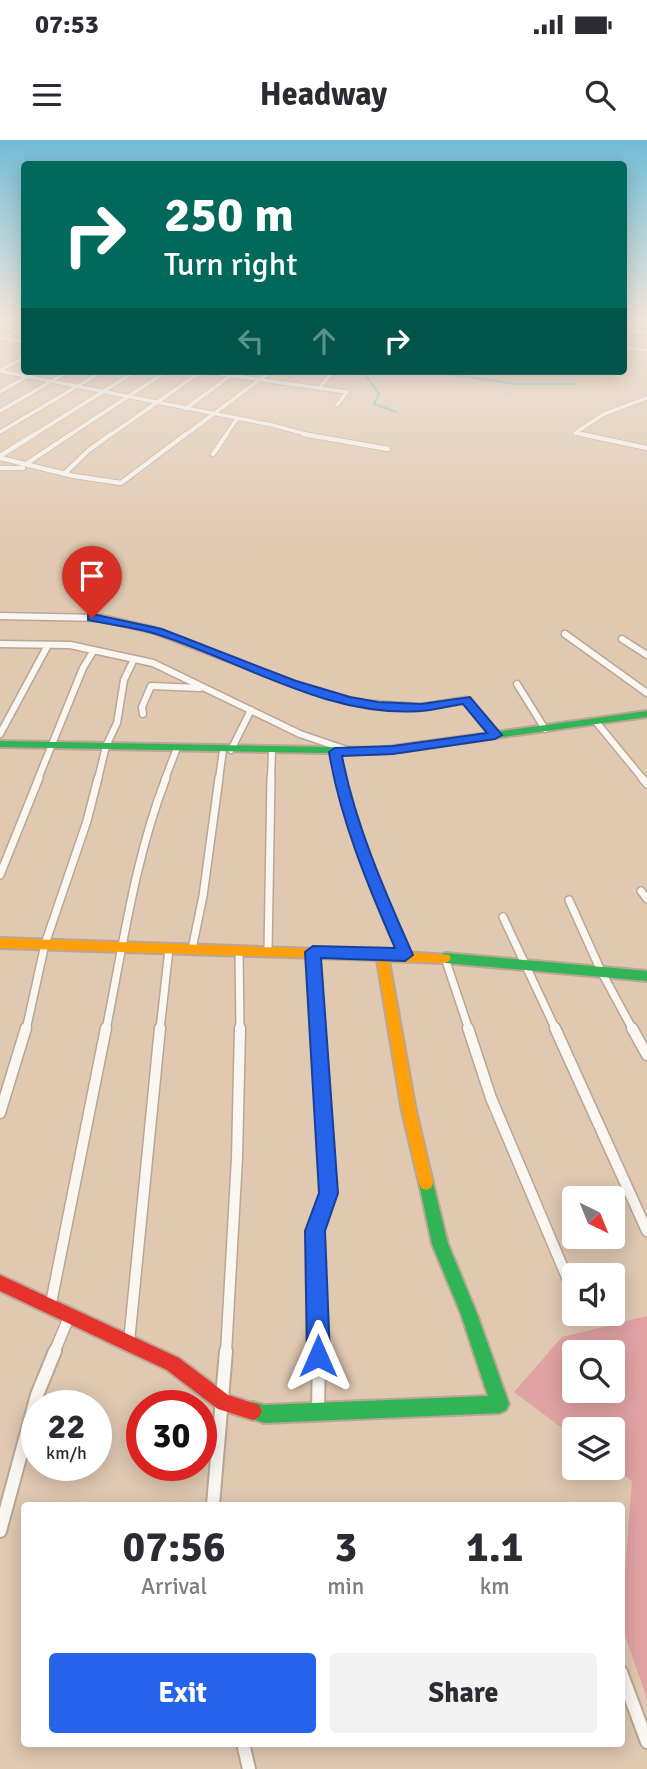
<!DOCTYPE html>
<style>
body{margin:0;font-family:Signika,sans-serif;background:#f2f2f3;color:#2b2b33;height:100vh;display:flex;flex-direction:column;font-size:26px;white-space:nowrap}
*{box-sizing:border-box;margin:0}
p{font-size:23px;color:#7c7c81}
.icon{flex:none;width:38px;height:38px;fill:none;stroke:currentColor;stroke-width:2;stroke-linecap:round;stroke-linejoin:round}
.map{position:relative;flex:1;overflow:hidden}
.drawer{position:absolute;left:21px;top:1362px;width:604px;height:245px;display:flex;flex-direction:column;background:#fff;border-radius:7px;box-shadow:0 4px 18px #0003}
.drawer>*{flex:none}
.hud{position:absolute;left:21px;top:21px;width:606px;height:214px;border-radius:7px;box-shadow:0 4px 18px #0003;background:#00695c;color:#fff;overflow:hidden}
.needle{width:46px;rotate:137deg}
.fabs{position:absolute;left:562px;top:1046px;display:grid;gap:14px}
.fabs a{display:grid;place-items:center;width:63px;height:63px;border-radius:7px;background:#fff;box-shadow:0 4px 18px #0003;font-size:35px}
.speed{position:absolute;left:21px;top:1250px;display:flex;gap:14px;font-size:35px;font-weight:700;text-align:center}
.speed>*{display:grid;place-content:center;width:91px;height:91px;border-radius:50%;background:#fff;box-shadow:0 4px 18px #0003;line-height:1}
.speed small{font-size:18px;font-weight:400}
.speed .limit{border:10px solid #d22;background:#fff;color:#111}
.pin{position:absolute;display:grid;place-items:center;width:60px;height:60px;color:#fff;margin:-72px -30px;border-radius:50% 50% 50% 0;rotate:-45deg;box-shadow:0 0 7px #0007}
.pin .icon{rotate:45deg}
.me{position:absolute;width:77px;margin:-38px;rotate:0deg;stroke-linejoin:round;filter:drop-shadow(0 0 5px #0008)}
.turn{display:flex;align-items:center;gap:24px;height:147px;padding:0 28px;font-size:32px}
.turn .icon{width:91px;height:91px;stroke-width:2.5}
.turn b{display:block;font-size:49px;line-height:60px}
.lanes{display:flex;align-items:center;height:66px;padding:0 28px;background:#0003;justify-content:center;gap:35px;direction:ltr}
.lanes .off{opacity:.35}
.eta{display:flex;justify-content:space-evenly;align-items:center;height:119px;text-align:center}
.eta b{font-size:42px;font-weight:700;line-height:49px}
.cta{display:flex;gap:14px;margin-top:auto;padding:14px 28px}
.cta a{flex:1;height:80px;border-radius:7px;background:#2563eb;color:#fff;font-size:28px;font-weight:700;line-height:80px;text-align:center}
.cta a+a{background:#f2f2f3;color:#2b2b33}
.status{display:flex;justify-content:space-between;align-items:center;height:49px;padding:0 35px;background:#fff;direction:ltr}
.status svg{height:19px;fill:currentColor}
header{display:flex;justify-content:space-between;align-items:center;height:91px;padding:0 28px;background:#fff;font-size:32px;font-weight:700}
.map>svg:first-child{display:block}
.green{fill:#e1a2a3;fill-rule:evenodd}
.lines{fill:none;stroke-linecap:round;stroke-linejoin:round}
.stream{stroke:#62cbbb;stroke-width:2}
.street-far5-casing{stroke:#b9a694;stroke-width:5}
.street-far4-casing{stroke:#b9a694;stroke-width:6}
.street-far3-casing{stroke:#b9a694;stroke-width:9}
.street-far2-casing{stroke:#b9a694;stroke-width:10}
.street-far1-casing{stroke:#b9a694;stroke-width:13}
.street-casing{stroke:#b9a694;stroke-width:16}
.fast-casing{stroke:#b9a694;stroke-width:4}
.slow-casing{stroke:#b9a694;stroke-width:4}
.jam-casing{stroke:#b9a694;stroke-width:4}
.street-far5{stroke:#faf7f3;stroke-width:3.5}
.street-far4{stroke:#faf7f3;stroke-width:4.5}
.street-far3{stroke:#faf7f3;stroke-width:6}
.street-far2{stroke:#faf7f3;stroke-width:7}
.street-far1{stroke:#faf7f3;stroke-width:10}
.street{stroke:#faf7f3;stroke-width:12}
.fast{fill:#30b455;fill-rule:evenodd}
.slow{fill:#ff9f0a;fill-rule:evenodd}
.jam{fill:#e5322d;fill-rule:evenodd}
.route{fill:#2563eb;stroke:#184099;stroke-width:2}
</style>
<div class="status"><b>07:53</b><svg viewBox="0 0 49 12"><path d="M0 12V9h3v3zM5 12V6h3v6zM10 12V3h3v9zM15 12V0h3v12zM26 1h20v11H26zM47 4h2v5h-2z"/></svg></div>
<header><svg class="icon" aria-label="menu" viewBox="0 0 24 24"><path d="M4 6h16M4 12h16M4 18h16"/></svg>Headway<svg class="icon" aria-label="search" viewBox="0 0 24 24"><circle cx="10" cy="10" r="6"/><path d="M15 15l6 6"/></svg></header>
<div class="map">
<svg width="647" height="1629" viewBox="0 0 647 1629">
<rect width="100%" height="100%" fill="#e0c8b1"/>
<path class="green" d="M647,1176V1559L621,1484L632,1341L613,1326L612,1290H574V1297L514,1252L562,1197ZM574,1213H612V1251H574Z"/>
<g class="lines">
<path class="stream" d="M366,231V236L379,254L374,264L396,272
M427,231L516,244H575"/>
<defs>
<path id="street-far5" d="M0,185L15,179
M623,190L647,192
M3,198L24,202
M0,199L24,189
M623,207L647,210
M0,230L24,218
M0,231L272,285L313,296
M200,231L347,252
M319,248L334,231
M0,252L36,231
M337,265L347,252
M185,269L237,231
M0,271L69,231
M0,292L103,231
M32,296L136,231
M68,296L167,231
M109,296L202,231
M184,296L271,231
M225,296L237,279
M590,296L575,293L604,274L647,258"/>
<path id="street-far4" d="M303,294L388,309
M581,294L647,308
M213,314L227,294
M0,316L35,294
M0,318L74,336L121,343L186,294
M26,324L71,294
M0,328H23
M64,334L89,310L111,294"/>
<path id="street-far3" d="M0,476L101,478L153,490L292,543L358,563L421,567L466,560L495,595
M565,494L647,553
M622,499L647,515
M0,504L70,505L153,523L300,594L350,611
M517,544L545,589
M143,574L142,567L151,546L200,548
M597,583L643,639
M0,594L48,505
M231,610L251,570
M335,612L340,639
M38,639L83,528L94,510
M98,639L106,606L117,583L124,540L134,519
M165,639L177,608
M219,639L223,610
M271,639L272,611"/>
<path id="street-far2" d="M340,638L380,758L405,815
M642,638L647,644
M0,735L39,638
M641,751L647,759
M569,760L601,831L633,890
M503,777L556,890
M192,809L203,756L219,638
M239,810L240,890
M268,811L271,638
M313,812L318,890
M445,818L469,890
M26,890L45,804L87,681L98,638
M106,890C123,805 135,718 166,638
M160,890L169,809"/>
<path id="street-far1" d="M318,888L328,1053L315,1091L319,1213
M468,888L491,958L574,1154
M555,888L647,1091
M632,888L647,915
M0,973L26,888
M50,1168L106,888
M129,1202L160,888
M54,1213L69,1177
M226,1213L237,1018L240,888"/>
<path id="street" d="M318,1271L319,1211
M213,1365L226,1211
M0,1391L37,1255L55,1211
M621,1532L647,1602
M243,1603L249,1629"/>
<path id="fast" d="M647,571V577L379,614L0,607V601L379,608Z
M445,813L647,831V841L445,823L441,821L439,818L441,815Z
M426,1036L431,1038L433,1043L448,1104L477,1174L509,1264L506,1270L500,1273L264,1283L247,1277L244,1271L247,1265L253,1262L264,1265L488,1256L461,1174L432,1104L419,1043L421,1038Z"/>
<path id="slow" d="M0,798L377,811L382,809L387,811L449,815L451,818L449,821L445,823L389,821L416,971L433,1043L431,1048L426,1050L421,1048L419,1043L402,971L377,820L0,808Z"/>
<path id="jam" d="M0,1135L179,1218L228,1255L259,1265L262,1271L259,1277L253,1280L218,1269L167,1230L0,1151Z"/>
</defs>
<use href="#street-far5" class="street-far5-casing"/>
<use href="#street-far4" class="street-far4-casing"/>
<use href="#street-far3" class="street-far3-casing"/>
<use href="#street-far2" class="street-far2-casing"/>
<use href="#street-far1" class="street-far1-casing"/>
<use href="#street" class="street-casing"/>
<use href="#fast" class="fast-casing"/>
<use href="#slow" class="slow-casing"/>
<use href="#jam" class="jam-casing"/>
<use href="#street-far5" class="street-far5"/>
<use href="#street-far4" class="street-far4"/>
<use href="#street-far3" class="street-far3"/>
<use href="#street-far2" class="street-far2"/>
<use href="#street-far1" class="street-far1"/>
<use href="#street" class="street"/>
<use href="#fast" class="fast"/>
<use href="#slow" class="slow"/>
<use href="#jam" class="jam"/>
</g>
<linearGradient id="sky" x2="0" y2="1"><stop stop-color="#72bdd6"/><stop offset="0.44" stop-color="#f1e6dc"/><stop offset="1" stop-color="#f1e6dc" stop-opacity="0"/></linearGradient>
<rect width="647" height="407" fill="url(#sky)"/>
<path class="route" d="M92,474L162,489L296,541L350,557L378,562L421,564L470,557L502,595L495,599L393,614L342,616C355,684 385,752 413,815L405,821L321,818L338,1053L325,1091L330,1216L326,1224L318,1227L311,1224L307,1216L305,1091L319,1053L305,812L313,806L395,808C368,746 340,679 329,612L335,608L393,606L487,593L463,564C449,566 435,570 421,571C327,578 242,521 156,494C134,487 111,485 88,480V475Z"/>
</svg>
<div class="fabs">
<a><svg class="needle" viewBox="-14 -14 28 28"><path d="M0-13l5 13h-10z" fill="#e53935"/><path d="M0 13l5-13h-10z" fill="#7c7c81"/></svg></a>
<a><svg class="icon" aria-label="sound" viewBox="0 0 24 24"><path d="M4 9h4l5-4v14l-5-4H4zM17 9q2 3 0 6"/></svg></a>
<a><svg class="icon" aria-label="search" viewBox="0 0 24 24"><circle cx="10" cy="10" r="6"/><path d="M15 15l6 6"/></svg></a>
<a><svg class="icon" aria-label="layers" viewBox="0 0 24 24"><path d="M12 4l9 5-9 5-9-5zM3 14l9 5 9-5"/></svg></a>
</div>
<div class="speed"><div>22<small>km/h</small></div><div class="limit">30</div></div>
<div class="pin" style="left:92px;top:478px;background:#d93025"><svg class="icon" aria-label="arrive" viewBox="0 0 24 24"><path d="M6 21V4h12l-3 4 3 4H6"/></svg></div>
<svg class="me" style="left:318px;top:1216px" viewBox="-20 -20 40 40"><path d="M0-17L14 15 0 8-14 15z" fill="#2563eb" stroke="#fff" stroke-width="4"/></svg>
<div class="hud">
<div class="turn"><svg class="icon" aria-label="right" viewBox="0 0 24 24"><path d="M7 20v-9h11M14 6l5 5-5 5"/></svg><div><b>250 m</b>Turn right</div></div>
<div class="lanes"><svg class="icon off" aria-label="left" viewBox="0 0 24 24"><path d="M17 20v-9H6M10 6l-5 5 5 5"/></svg><svg class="icon off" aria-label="ahead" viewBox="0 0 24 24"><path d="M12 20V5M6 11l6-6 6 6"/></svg><svg class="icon" aria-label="right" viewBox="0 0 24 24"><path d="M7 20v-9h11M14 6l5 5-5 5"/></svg></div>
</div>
<section class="drawer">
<div class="eta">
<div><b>07:56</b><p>Arrival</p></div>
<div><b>3</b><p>min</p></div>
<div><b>1.1</b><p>km</p></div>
</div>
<div class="cta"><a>Exit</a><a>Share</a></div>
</section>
</div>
